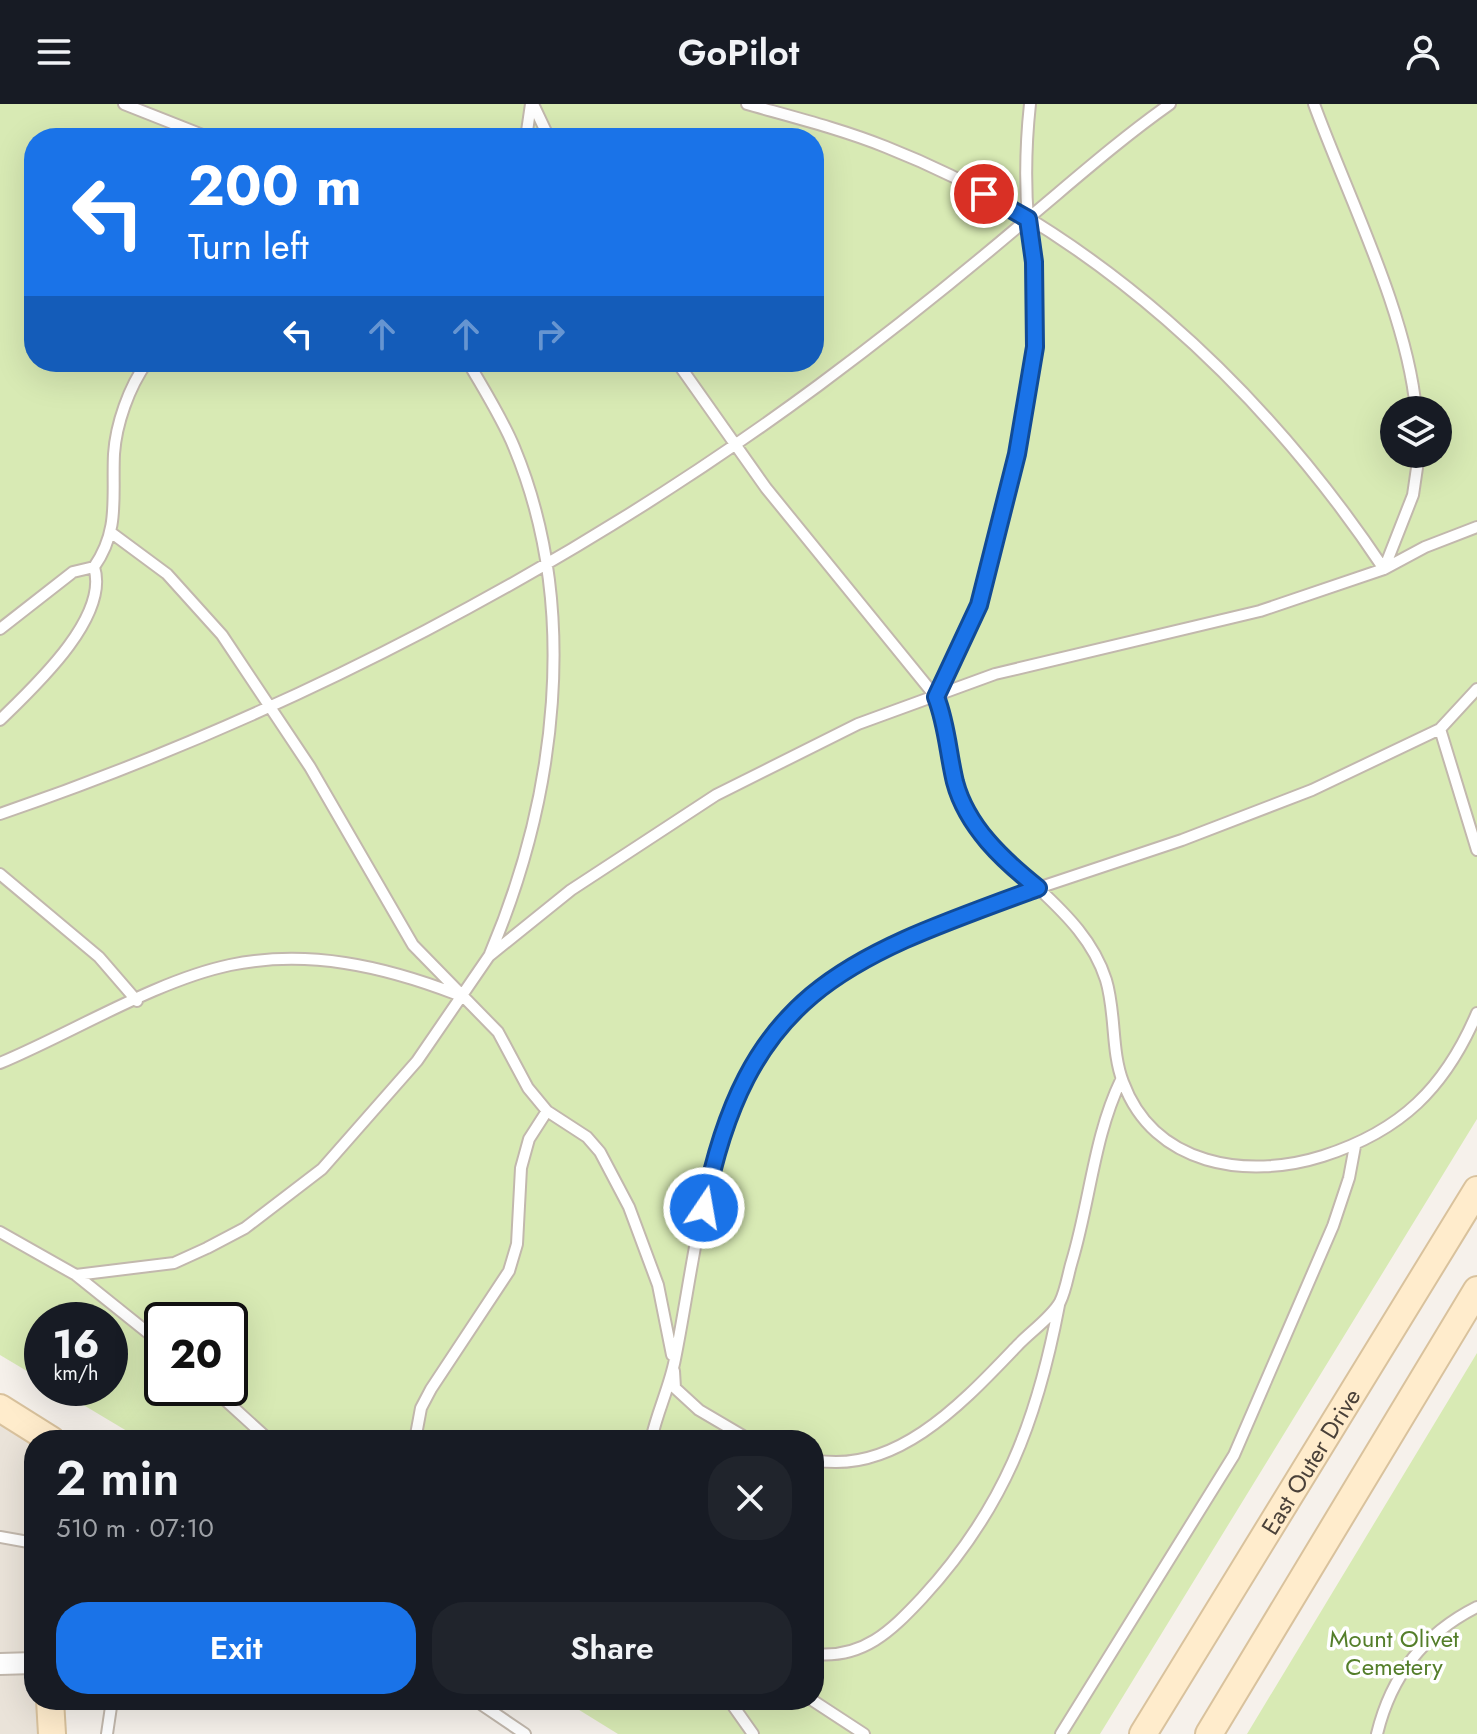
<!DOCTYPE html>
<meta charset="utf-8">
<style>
body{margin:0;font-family:Jost,sans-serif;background:#20242c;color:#f1f3f6;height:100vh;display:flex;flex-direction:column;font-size:30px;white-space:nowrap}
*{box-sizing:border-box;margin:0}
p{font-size:26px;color:#9ea1a6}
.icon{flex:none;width:44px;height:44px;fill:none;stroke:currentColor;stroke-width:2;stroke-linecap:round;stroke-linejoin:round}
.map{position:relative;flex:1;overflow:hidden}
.drawer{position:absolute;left:24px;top:1326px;width:800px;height:280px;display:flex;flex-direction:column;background:#171b24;border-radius:32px;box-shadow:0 8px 32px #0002}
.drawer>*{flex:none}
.top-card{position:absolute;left:24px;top:24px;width:800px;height:244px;border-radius:32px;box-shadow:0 8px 32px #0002;background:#1a73e8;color:#fff;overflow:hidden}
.controls{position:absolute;left:1380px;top:292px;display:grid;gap:16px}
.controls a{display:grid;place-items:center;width:72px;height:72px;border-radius:50%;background:#171b24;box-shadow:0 8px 32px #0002;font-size:40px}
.speed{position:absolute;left:24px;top:1198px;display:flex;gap:16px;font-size:40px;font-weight:700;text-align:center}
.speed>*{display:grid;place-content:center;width:104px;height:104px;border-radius:50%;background:#171b24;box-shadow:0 8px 32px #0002;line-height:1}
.speed small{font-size:20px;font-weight:400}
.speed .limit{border:4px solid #111;border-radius:12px;background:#fff;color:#111}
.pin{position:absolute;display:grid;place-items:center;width:68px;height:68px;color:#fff;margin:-34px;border:4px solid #fff;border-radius:50%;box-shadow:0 2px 8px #0007}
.me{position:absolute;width:88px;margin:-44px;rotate:12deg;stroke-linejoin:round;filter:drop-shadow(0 0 6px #0008)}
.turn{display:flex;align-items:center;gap:28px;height:168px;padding:0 32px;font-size:36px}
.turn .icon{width:104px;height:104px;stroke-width:2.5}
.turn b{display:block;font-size:56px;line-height:68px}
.lanes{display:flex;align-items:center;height:76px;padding:0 32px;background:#0003;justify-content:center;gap:40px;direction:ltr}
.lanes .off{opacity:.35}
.round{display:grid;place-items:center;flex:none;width:84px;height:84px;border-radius:32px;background:#20242c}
.headline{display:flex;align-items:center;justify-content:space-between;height:136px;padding:0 32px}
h1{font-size:48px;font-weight:600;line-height:60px}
.cta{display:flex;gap:16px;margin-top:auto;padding:16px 32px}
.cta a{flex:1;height:92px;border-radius:32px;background:#1a73e8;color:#fff;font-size:32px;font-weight:600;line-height:92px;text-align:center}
.cta a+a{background:#20242c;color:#f1f3f6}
header{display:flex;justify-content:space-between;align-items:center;height:104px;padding:0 32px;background:#171b24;font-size:36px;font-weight:600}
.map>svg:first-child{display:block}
.residential{fill:#eae3d9}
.green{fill:#d8eab4;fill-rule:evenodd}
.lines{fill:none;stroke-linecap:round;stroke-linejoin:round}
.lane-casing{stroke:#c2b8ad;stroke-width:14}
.street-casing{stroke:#c2b8ad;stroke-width:24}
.secondary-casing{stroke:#d9c29d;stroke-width:30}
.lane{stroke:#fff;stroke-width:10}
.street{stroke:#fff;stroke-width:20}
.secondary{stroke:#ffeccc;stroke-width:26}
.route-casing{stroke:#114b97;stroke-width:20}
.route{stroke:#1a73e8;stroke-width:14}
.labels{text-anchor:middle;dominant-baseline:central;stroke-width:7;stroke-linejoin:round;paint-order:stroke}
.street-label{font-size:24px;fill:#4a4139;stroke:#fff}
.park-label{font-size:24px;fill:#547e2a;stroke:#fff}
</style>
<header><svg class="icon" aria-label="menu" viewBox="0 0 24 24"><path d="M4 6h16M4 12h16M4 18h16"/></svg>GoPilot<svg class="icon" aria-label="person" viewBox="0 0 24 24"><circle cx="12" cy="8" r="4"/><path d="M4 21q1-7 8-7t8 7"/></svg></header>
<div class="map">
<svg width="1477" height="1630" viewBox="0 0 1477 1630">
<rect width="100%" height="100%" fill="#f6f1eb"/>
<path class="residential" d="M0,1304L34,1336V1596H50L52,1630H0Z"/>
<path class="green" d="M0,0H1477V1015L1100,1630H618L563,1596H814V1336H142L55,1284H110V1216H42V1276L0,1251ZM34,34H814V258H34ZM1394,306H1438V350H1394ZM162,1216H230V1284H162Z
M1477,1249V1630H1247Z"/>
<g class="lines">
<defs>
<path id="lane" d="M124,0L210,34
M533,0L549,34
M747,0C793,13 841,25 886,43C1092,124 1262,282 1384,465
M1314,0C1348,93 1407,209 1416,306
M526,34L531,0
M468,258C484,286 502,314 514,343C581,504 556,694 490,850
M677,258L766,384L936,593C947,621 948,649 955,678C967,723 1003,755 1038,784L1182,736L1312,686L1440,625L1477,585
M113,430L167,470L222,531L310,663L413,841L498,928L528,984L547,1007L587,1033L600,1048L629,1103L658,1181L672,1251
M1384,465L1413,391L1419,350
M0,525L73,468L94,463C120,426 112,393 114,350C116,320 129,283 147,258
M936,593C983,507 1007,412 1023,315C1029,279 1037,243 1036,207C1036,176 1030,146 1028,116C1025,78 1026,37 1030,0
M0,616C34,583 110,513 94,463
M1440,625L1477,746
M0,710C289,611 573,463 819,281C889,229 958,174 1025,117C1073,77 1119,36 1170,0
M0,770L99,853L137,897
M0,959C72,929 155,877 230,861C308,845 383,862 456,890
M0,1128L76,1171L174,1159L207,1144L245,1124L322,1065L417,957L489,852L571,786L716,691L858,620L995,570L1260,507L1384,465L1425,443L1477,423
M76,1171L162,1240
M674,1267L675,1284L699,1306L750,1336
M212,1284L269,1336
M415,1336L421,1304L431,1285L509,1167L517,1140L521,1064L529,1035L547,1007
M651,1336C657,1308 670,1282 675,1255C701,1126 709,959 827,877C888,834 968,809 1038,784C1067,811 1094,838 1106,876C1116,909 1111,947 1123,978C1154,1062 1247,1076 1323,1052C1401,1027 1445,984 1477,909
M814,1356C897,1372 966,1295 1017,1242C1030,1228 1051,1214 1060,1198C1066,1186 1068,1170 1072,1157C1090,1097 1094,1032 1121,976
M0,1433L34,1439
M814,1550C863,1555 891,1527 922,1494C1004,1405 1037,1317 1059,1201
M475,1596L525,1630
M729,1596L753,1630
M812,1596L864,1630
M107,1630L112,1596
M1061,1630L1234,1351L1333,1122L1349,1074L1355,1042
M1377,1630C1391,1572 1423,1530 1477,1503"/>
<path id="street" d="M0,1560L34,1559"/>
<g id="secondary">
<path d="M0,1304L51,1336"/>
<path d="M50,1596L52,1630"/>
<path id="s1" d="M1143,1630L1477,1086"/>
<path d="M1209,1630L1477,1186"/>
</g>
</defs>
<use href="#lane" class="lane-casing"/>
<use href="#street" class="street-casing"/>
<use href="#secondary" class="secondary-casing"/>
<use href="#lane" class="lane"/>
<use href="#street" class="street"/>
<use href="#secondary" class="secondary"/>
</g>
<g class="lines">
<defs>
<path id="route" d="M704,1104C747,886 846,854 1038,784C1003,756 967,723 955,678C948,649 947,621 936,593L979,501L1017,350L1035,243L1034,158L1028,115L984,90"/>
</defs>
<use href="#route" class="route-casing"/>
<use href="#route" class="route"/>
</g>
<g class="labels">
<g class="street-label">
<text stroke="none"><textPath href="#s1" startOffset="320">East Outer Drive</textPath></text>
</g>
<g class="park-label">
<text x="1394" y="1534">Mount Olivet<tspan x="1394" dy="28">Cemetery</tspan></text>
</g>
</g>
</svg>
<div class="controls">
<a><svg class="icon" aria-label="layers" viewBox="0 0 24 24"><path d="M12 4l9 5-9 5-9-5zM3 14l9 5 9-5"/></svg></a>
</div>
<div class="speed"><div>16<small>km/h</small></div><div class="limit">20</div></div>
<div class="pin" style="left:984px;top:90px;background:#d93025"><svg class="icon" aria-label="arrive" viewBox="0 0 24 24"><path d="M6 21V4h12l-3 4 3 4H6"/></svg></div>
<svg class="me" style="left:704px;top:1104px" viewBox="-20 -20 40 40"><circle r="17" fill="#1a73e8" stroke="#fff" stroke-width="3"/><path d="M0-11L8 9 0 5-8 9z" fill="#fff"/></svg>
<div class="top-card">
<div class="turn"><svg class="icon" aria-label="left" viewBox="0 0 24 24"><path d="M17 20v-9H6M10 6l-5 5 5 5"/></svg><div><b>200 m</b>Turn left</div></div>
<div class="lanes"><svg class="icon" aria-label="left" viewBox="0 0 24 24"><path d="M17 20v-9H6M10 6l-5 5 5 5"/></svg><svg class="icon off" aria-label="ahead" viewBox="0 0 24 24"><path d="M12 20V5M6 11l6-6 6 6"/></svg><svg class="icon off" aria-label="ahead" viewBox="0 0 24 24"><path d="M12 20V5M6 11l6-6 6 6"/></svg><svg class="icon off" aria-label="right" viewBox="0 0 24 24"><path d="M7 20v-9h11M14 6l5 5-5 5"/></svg></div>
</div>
<section class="drawer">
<div class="headline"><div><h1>2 min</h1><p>510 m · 07:10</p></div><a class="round"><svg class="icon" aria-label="close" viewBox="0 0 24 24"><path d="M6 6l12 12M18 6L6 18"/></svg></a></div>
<div class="cta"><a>Exit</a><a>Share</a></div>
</section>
</div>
